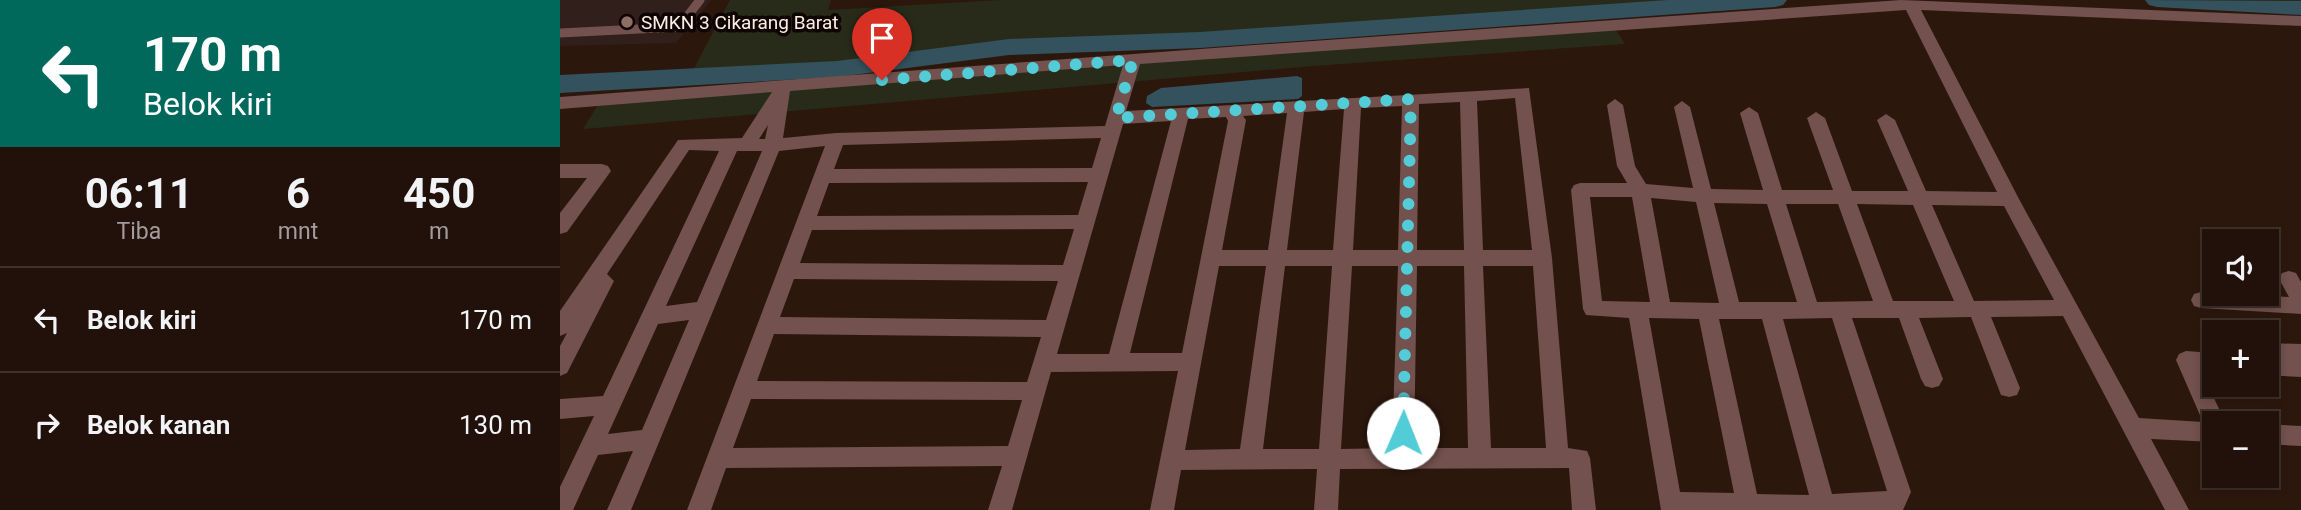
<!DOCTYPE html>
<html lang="id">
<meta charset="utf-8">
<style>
body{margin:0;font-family:Roboto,sans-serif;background:#2d1f18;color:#f1f3f6;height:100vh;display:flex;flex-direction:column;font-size:26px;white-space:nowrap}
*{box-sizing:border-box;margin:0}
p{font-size:23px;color:#a29d9c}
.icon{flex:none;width:38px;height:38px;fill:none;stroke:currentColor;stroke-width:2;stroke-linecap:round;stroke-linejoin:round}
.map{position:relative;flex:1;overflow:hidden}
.sheet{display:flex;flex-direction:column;background:#21110a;width:560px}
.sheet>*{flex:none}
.top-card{background:#00695c;color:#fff;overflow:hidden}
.buttons{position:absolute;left:1642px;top:229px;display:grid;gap:14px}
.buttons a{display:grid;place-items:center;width:77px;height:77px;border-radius:0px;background:#21110a;box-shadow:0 4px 10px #0003,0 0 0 2px #3e312b;font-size:35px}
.pin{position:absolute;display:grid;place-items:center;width:60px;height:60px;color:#fff;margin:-72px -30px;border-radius:50% 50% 50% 0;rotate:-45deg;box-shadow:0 0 7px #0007}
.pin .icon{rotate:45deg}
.me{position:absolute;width:77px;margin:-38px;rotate:1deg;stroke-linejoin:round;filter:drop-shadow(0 0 5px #0008)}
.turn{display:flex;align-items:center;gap:24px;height:147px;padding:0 28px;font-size:32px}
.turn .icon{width:91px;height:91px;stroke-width:2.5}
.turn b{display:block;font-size:49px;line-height:60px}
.eta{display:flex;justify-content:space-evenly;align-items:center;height:119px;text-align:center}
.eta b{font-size:42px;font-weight:700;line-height:49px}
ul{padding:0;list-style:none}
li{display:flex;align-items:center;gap:21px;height:105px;padding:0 28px;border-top:2px solid #3e312b}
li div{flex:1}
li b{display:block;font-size:26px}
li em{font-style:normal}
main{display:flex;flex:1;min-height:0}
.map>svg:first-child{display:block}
.education{fill:#311f1c}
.green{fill:#292b1a}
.water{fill:#33525d}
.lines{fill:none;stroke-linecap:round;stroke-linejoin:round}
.river{fill:#33525d;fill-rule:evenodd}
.service{stroke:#72514e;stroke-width:9}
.minor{fill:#72514e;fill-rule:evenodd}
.route{stroke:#52ccd6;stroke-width:12;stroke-dasharray:0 21.6}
.education-dot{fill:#8d6e63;stroke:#0e0503;stroke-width:2.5}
.labels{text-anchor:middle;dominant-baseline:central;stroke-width:7;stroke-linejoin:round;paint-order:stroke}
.poi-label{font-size:19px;fill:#fdede6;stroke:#0e0503;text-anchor:start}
</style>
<main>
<section class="sheet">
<div class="top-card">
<div class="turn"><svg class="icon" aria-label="left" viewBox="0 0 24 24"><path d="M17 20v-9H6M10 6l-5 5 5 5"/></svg><div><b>170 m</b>Belok kiri</div></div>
</div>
<div class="eta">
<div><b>06:11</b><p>Tiba</p></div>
<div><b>6</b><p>mnt</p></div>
<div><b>450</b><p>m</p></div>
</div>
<ul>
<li><svg class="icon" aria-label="left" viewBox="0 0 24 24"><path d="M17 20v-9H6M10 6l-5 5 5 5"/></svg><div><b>Belok kiri</b></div><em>170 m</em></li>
<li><svg class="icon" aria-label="right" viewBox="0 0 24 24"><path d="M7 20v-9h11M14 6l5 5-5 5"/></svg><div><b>Belok kanan</b></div><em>130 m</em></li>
</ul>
</section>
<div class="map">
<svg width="1741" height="510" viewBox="0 0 1741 510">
<rect width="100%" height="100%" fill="#2c170d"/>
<path class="education" d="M0,0H151L116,43L0,46Z"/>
<path class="green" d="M170,0H271L268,10L441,0H1215L640,40L444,48L277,69L129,78Z
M1597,0H1741V8Z
M1052,24L1065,44L753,66L23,129L41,100Z"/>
<path class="water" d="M737,76L742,78V96L738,99L592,107L586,103L587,96L601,88Z"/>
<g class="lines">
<path class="river" d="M1108,0H1227L1223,5L1215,7L640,48L449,55L277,77L0,93V75L277,61L449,39L640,32Z
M1585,0L1741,1V15L1597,7L1589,5Z"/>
<path class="service" d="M0,33L119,27L140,0"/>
<path class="minor" d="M1341,0L1741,16V26L1361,10L1459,199L1579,418L1643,422L1616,360L1619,354L1626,351L1654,353V371L1641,370L1666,424H1654V442L1591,439L1629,510H1605L1503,316L1431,317L1460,388L1457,395L1449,397L1441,395L1411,317L1359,318L1383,379L1379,386L1372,388L1365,386L1361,379L1339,318H1292L1351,492L1343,510H1101L1069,318L1026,315L1023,309L1011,190L1014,185L1020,183H1067L1057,166L1047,105L1055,99L1063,105L1075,166L1086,184L1133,188L1114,107L1122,101L1130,107L1151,189L1203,190L1180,113L1189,107L1198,113L1222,190H1273L1247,118L1256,112L1265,118L1292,191H1348L1317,120L1326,114L1335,120L1366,191L1437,192L1346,10L580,64L566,111L969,88L992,258L1008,448L1027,451L1030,458L1036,510H1012L1009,468L780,469L778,510H754L757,469L621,470L614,510H590L618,371L491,372L452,510H428L442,466L166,468L151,510H127L265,146L219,151L71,510H47L73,451L38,455L13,510H0V487L34,416L0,419V399L43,396L159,151L129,150L47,274L54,281L7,373L0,376V346L7,333L0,336V311L118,140L182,138L212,92L0,109V97L694,45ZM563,65L545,126L276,133L223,138L230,91ZM955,98L972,250H923L917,101ZM900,102L904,250H857L859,104ZM842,106L838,250H793L801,108ZM784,109L773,250H727L744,112ZM727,113L708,250H662L686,120L683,116ZM666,117L668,121L622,353H570L628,119ZM611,121L549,354H497L563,124ZM208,125L205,139H199ZM541,138L532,168L274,169L283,145ZM177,151H202L137,302L106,306ZM528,182L518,215L257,216L269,183ZM1030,197H1072L1090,302L1042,301ZM1091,198L1136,202L1159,303L1110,302ZM1154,203L1207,204L1237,302H1179ZM1226,204H1278L1313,301L1257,302ZM1297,204L1353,205L1394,301H1333ZM1372,205L1444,206L1494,300L1414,301ZM514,229L503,265L240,263L252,230ZM659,266H706L680,449L625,450ZM725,266H772L759,449H703ZM792,266H838L832,448L781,449ZM857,266H904L908,448H854ZM923,266H973L986,448H931ZM234,279L498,281L486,320L220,317ZM1089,318L1139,319L1174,493L1120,492ZM1272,318L1327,491L1272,494L1223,319ZM1159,319H1202L1249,495L1197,494ZM129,320L82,430L48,434L98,324ZM214,334L481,337L467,382L197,381ZM191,399L462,400L448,446L173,448Z
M0,164H42L48,166L51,171L7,232L0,234V213L27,178H0Z
M1729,271L1736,273L1741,282V314L1641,308L1634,306L1631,300L1634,294L1641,292L1729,297L1719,279L1722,273Z
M1706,343L1741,344V377L1706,375Z
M1706,424L1741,426V446L1706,444Z"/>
</g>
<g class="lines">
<path class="route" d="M322,80L573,60L556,118L851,99L843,433"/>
</g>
<circle class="education-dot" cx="67" cy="22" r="7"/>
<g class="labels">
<g class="poi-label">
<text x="81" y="22">SMKN 3 Cikarang Barat</text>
</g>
</g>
</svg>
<div class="buttons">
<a><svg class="icon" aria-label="sound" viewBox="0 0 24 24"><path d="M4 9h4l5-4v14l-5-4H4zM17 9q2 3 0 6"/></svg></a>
<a>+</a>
<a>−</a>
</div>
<div class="pin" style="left:322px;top:80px;background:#d93025"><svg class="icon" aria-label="arrive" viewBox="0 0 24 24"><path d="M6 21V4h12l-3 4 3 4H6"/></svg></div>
<svg class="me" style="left:843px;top:433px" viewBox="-20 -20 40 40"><circle r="19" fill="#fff"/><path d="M0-13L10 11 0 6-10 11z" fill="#52ccd6"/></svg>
</div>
</main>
